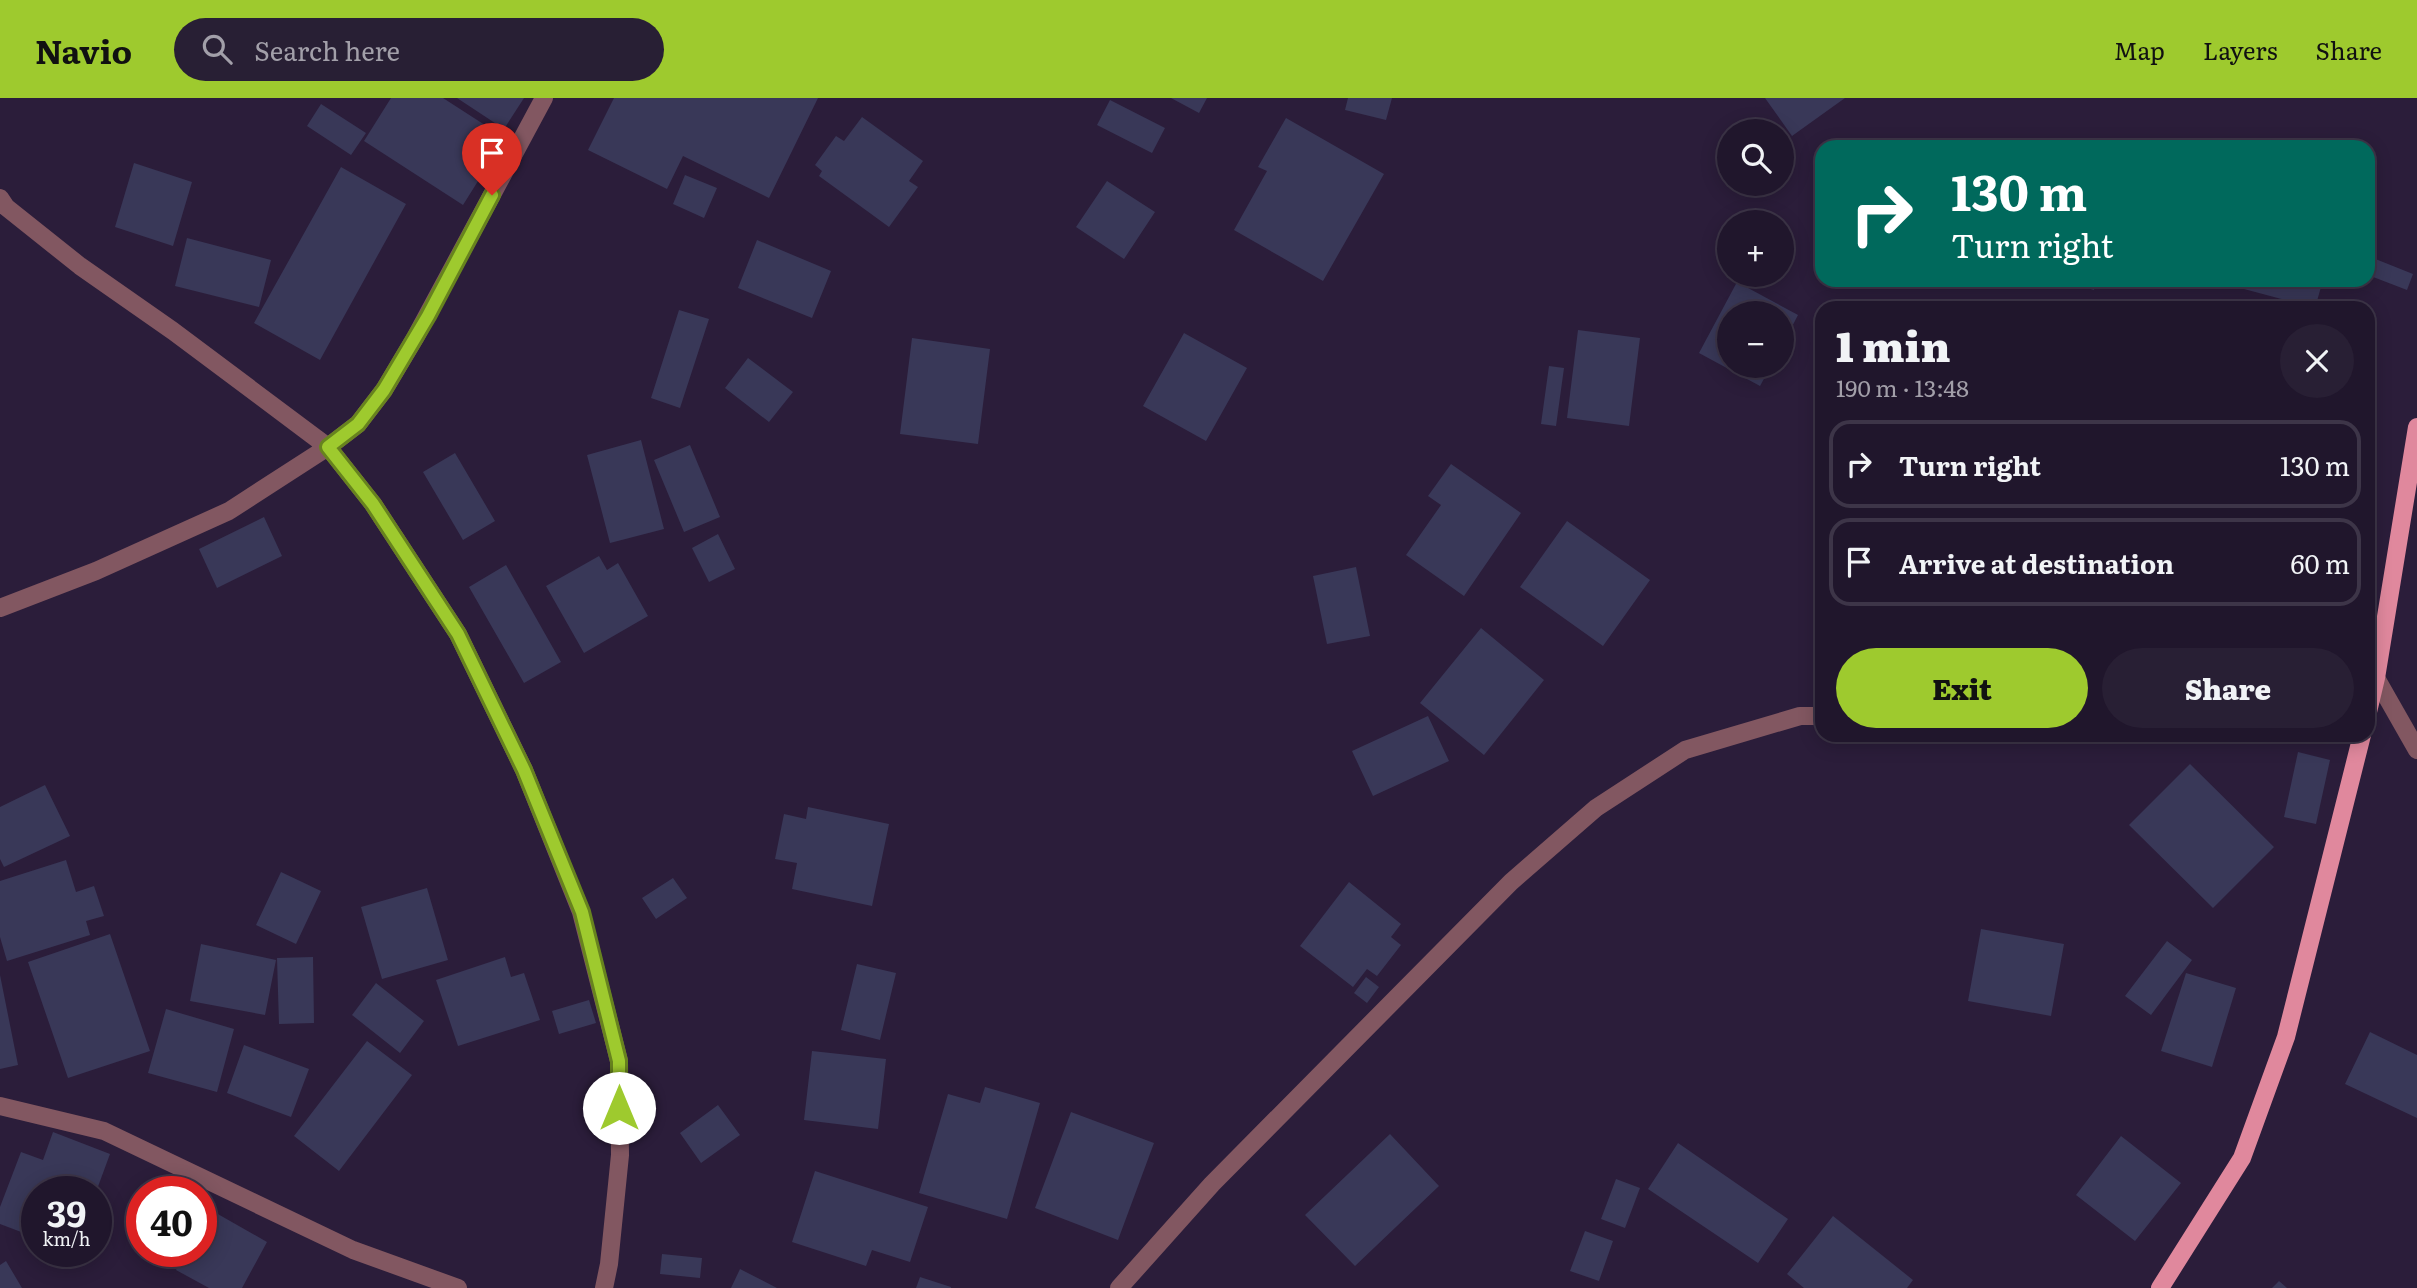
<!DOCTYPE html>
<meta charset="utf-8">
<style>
body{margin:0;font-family:Literata,serif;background:#281f34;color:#f1f3f6;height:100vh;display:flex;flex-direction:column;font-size:26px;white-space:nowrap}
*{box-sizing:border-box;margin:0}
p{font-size:23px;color:#a29fa9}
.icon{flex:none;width:38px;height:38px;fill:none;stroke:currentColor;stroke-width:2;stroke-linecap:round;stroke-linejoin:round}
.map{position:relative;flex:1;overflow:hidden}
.details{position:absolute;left:1815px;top:203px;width:560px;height:441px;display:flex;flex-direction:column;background:#20162c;border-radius:21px;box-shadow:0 4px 18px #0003,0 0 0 2px #3d3548}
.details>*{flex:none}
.hud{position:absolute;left:1815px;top:42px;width:560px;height:147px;border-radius:21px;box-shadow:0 4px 18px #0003,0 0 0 2px #3d3548;background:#00695c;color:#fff;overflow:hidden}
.fabs{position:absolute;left:1717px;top:21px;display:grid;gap:14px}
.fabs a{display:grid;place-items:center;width:77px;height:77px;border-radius:50%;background:#20162c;box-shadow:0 4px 18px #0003,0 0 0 2px #3d3548;font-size:35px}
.speed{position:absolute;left:21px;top:1078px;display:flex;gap:14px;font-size:35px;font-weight:700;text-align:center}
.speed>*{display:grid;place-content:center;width:91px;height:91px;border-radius:50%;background:#20162c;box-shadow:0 4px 18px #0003,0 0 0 2px #3d3548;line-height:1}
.speed small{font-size:18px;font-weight:400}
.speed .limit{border:10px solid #d22;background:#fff;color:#111}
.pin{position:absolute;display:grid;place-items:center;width:60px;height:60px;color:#fff;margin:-72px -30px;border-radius:50% 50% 50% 0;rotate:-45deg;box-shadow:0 0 7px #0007}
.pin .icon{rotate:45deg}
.me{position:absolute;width:77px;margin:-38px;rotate:0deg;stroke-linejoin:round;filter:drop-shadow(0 0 5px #0008)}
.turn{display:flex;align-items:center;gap:24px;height:147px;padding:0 21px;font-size:32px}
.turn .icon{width:91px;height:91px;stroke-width:2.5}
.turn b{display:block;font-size:49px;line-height:60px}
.round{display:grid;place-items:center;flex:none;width:74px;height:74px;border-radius:37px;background:#281f34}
.summary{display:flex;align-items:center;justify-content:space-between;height:119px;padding:0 21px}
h1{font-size:42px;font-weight:800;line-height:52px}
.button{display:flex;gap:14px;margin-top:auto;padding:14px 21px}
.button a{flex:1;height:80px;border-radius:42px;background:#9eca2e;color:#111;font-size:28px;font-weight:800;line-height:80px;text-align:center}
.button a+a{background:#281f34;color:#f1f3f6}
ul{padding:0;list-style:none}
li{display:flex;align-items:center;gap:21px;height:88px;margin:0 14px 10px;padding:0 7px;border:4px solid #3d3548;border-radius:21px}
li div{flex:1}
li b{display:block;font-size:26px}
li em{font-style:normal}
header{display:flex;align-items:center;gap:42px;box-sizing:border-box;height:98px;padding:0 35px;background:#9eca2e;color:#111}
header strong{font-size:33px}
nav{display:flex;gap:38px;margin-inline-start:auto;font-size:24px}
.search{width:490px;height:63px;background:#281f34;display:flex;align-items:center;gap:18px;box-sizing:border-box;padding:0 24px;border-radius:38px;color:#a29fa9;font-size:26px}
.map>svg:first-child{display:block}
.building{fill:#393858}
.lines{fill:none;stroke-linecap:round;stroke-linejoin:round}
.minor{stroke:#825761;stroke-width:18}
.major{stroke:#e0889d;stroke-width:18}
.route-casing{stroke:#67831e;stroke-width:18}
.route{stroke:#9eca2e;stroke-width:12}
</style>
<header>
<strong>Navio</strong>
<div class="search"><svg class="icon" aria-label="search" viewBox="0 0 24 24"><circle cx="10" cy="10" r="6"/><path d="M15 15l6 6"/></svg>Search here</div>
<nav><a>Map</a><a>Layers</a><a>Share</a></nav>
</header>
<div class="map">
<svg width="2417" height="1190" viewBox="0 0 2417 1190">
<rect width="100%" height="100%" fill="#2b1d3a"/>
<path class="building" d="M391,0H443L505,40L463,107L364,43Z
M457,0H524L504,31Z
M614,0H818L769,100L683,58L667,91L588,52Z
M1171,0H1207L1199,15Z
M1348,0H1392L1386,22L1345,12Z
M1765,0H1845L1792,38Z
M1110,2L1165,30L1152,55L1097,27Z
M321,6L366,35L351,57L307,28Z
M862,19L923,63L909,83L918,89L889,129L819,78L822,73L815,67L836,38L844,43Z
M1286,20L1384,76L1323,183L1234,132L1267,73L1258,69Z
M134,65L192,84L173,148L115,129Z
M341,69L406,106L320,262L254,225Z
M685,77L717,90L704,120L673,106Z
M1107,83L1155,114L1124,161L1076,129Z
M187,140L271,162L259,209L175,188Z
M757,142L831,173L812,220L738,190Z
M2368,158L2413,176L2407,192L2368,177Z
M2062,182H2096L2094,192Z
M2246,182H2323L2315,210L2244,191Z
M1737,184L1798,217L1782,248V215H1729V268H1771L1760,288L1699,255Z
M679,212L709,221L680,310L651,300Z
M1578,232L1640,240L1629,328L1567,320Z
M1184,235L1247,270L1206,343L1143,308Z
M912,240L990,251L978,346L900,336Z
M748,260L793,294L769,324L725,290Z
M1549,268L1564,270L1556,328L1541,326Z
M641,342L664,431L610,445L587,357Z
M690,347L720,419L684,434L654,362Z
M455,355L495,423L463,442L423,374Z
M1451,366L1521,415L1464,498L1406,457L1441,407L1428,398Z
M264,419L282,458L217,490L199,451Z
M1567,423L1650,482L1603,548L1520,489Z
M718,436L735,471L709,484L692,450Z
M599,458L607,472L618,465L648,518L584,555L546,488Z
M506,467L561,564L524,585L469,489Z
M1356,469L1370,538L1327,546L1313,478Z
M1481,530L1544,582L1484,657L1420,605Z
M1428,618L1449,663L1373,698L1352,653Z
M2298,654L2330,662L2316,726L2284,719Z
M2190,666L2274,749L2213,810L2129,727Z
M45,687L70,738L4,769L0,761V709Z
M808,709L889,726L872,808L792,791L797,765L775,761L784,716L806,721Z
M66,762L76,794L94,788L104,818L86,823L90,837L7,863L0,839V783Z
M281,774L321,793L296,846L256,827Z
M673,780L687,800L656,821L642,800Z
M1349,784L1401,826L1391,839L1401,847L1377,878L1367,871L1353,889L1300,848Z
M427,790L448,862L382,881L361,809Z
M1981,831L2064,846L2051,918L1968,903Z
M110,836L150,953L68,980L28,864Z
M2167,843L2192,862L2151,917L2125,898Z
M201,846L276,862L265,917L190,903Z
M313,859L314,925L279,926L277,860Z
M505,859L511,879L524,875L540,922L458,948L436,882Z
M857,866L896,875L880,942L841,932Z
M2186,875L2236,890L2212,969L2161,953Z
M0,877L18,967L0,971Z
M1366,879L1379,889L1367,905L1354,895Z
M376,885L424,923L400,955L352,917Z
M589,902L596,925L559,936L552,913Z
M166,911L234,931L217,994L148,975Z
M2370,934L2417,957V1020L2345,986Z
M367,943L412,977L339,1073L294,1038Z
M244,947L309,971L291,1019L227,995Z
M812,953L886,961L878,1031L804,1022Z
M985,989L1040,1005L1007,1121L919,1095L948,996L980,1005Z
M718,1007L740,1037L701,1065L680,1035Z
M1071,1014L1154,1045L1118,1142L1035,1110Z
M53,1034L110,1056L96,1094H37V1140L0,1126V1109L21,1054L43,1062Z
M1390,1036L1439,1088L1355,1168L1305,1117Z
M2121,1038L2181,1085L2135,1143L2076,1097Z
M1678,1045L1788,1121L1758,1165L1648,1091Z
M815,1073L928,1109L910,1164L872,1152L866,1168L792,1144Z
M1616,1081L1640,1090L1625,1130L1601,1121Z
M209,1111L267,1144L242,1190H209L176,1172L186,1153H201V1126Z
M1833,1118L1913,1182L1907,1190H1804L1787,1176Z
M1585,1133L1613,1143L1599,1183L1570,1173Z
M662,1156L702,1160L700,1180L660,1176Z
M6,1163L22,1190H0V1167Z
M740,1171L777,1190H731Z
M920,1179L951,1189V1190H916Z
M2279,1183L2287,1190H2272Z"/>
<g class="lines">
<path class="minor" d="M0,100L6,109L80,168L173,233L328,349L373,406L458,536L524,672L581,814L619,963L620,1057L609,1166L604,1190
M0,510L96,473L229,413L328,349L358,326L384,292L415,240L544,0
M2368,580H2376L2417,652
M0,1008L104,1033L353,1152L458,1190
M1119,1190L1212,1086L1511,784L1596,710L1685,652L1800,618H1822"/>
<path class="major" d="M2368,614L2376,580L2417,329
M2160,1190L2242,1060L2286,939L2362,637"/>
</g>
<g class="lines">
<defs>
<path id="route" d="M492,97L428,218L384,292L358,326L328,349L373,406L458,536L524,672L582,814L619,963V1010"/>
</defs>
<use href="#route" class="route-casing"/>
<use href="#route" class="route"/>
</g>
</svg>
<div class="fabs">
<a><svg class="icon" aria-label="search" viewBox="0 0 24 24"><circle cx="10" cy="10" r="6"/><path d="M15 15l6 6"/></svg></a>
<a>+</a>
<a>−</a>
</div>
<div class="speed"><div>39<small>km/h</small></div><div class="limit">40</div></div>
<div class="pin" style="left:492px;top:97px;background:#d93025"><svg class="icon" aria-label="arrive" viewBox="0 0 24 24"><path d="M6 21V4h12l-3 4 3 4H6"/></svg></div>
<svg class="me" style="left:619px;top:1010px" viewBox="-20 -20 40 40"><circle r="19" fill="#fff"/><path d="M0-13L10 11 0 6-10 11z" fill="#9eca2e"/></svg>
<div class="hud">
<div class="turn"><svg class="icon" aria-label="right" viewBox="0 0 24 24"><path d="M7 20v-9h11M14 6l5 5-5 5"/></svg><div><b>130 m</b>Turn right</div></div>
</div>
<section class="details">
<div class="summary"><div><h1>1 min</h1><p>190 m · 13:48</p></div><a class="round"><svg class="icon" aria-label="close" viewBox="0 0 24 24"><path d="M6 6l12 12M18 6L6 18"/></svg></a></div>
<ul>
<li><svg class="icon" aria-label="right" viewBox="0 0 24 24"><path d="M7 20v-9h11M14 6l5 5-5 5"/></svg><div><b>Turn right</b></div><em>130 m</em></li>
<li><svg class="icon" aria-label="arrive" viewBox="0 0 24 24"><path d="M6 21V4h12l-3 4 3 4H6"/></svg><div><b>Arrive at destination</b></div><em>60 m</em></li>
</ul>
<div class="button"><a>Exit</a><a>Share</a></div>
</section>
</div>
